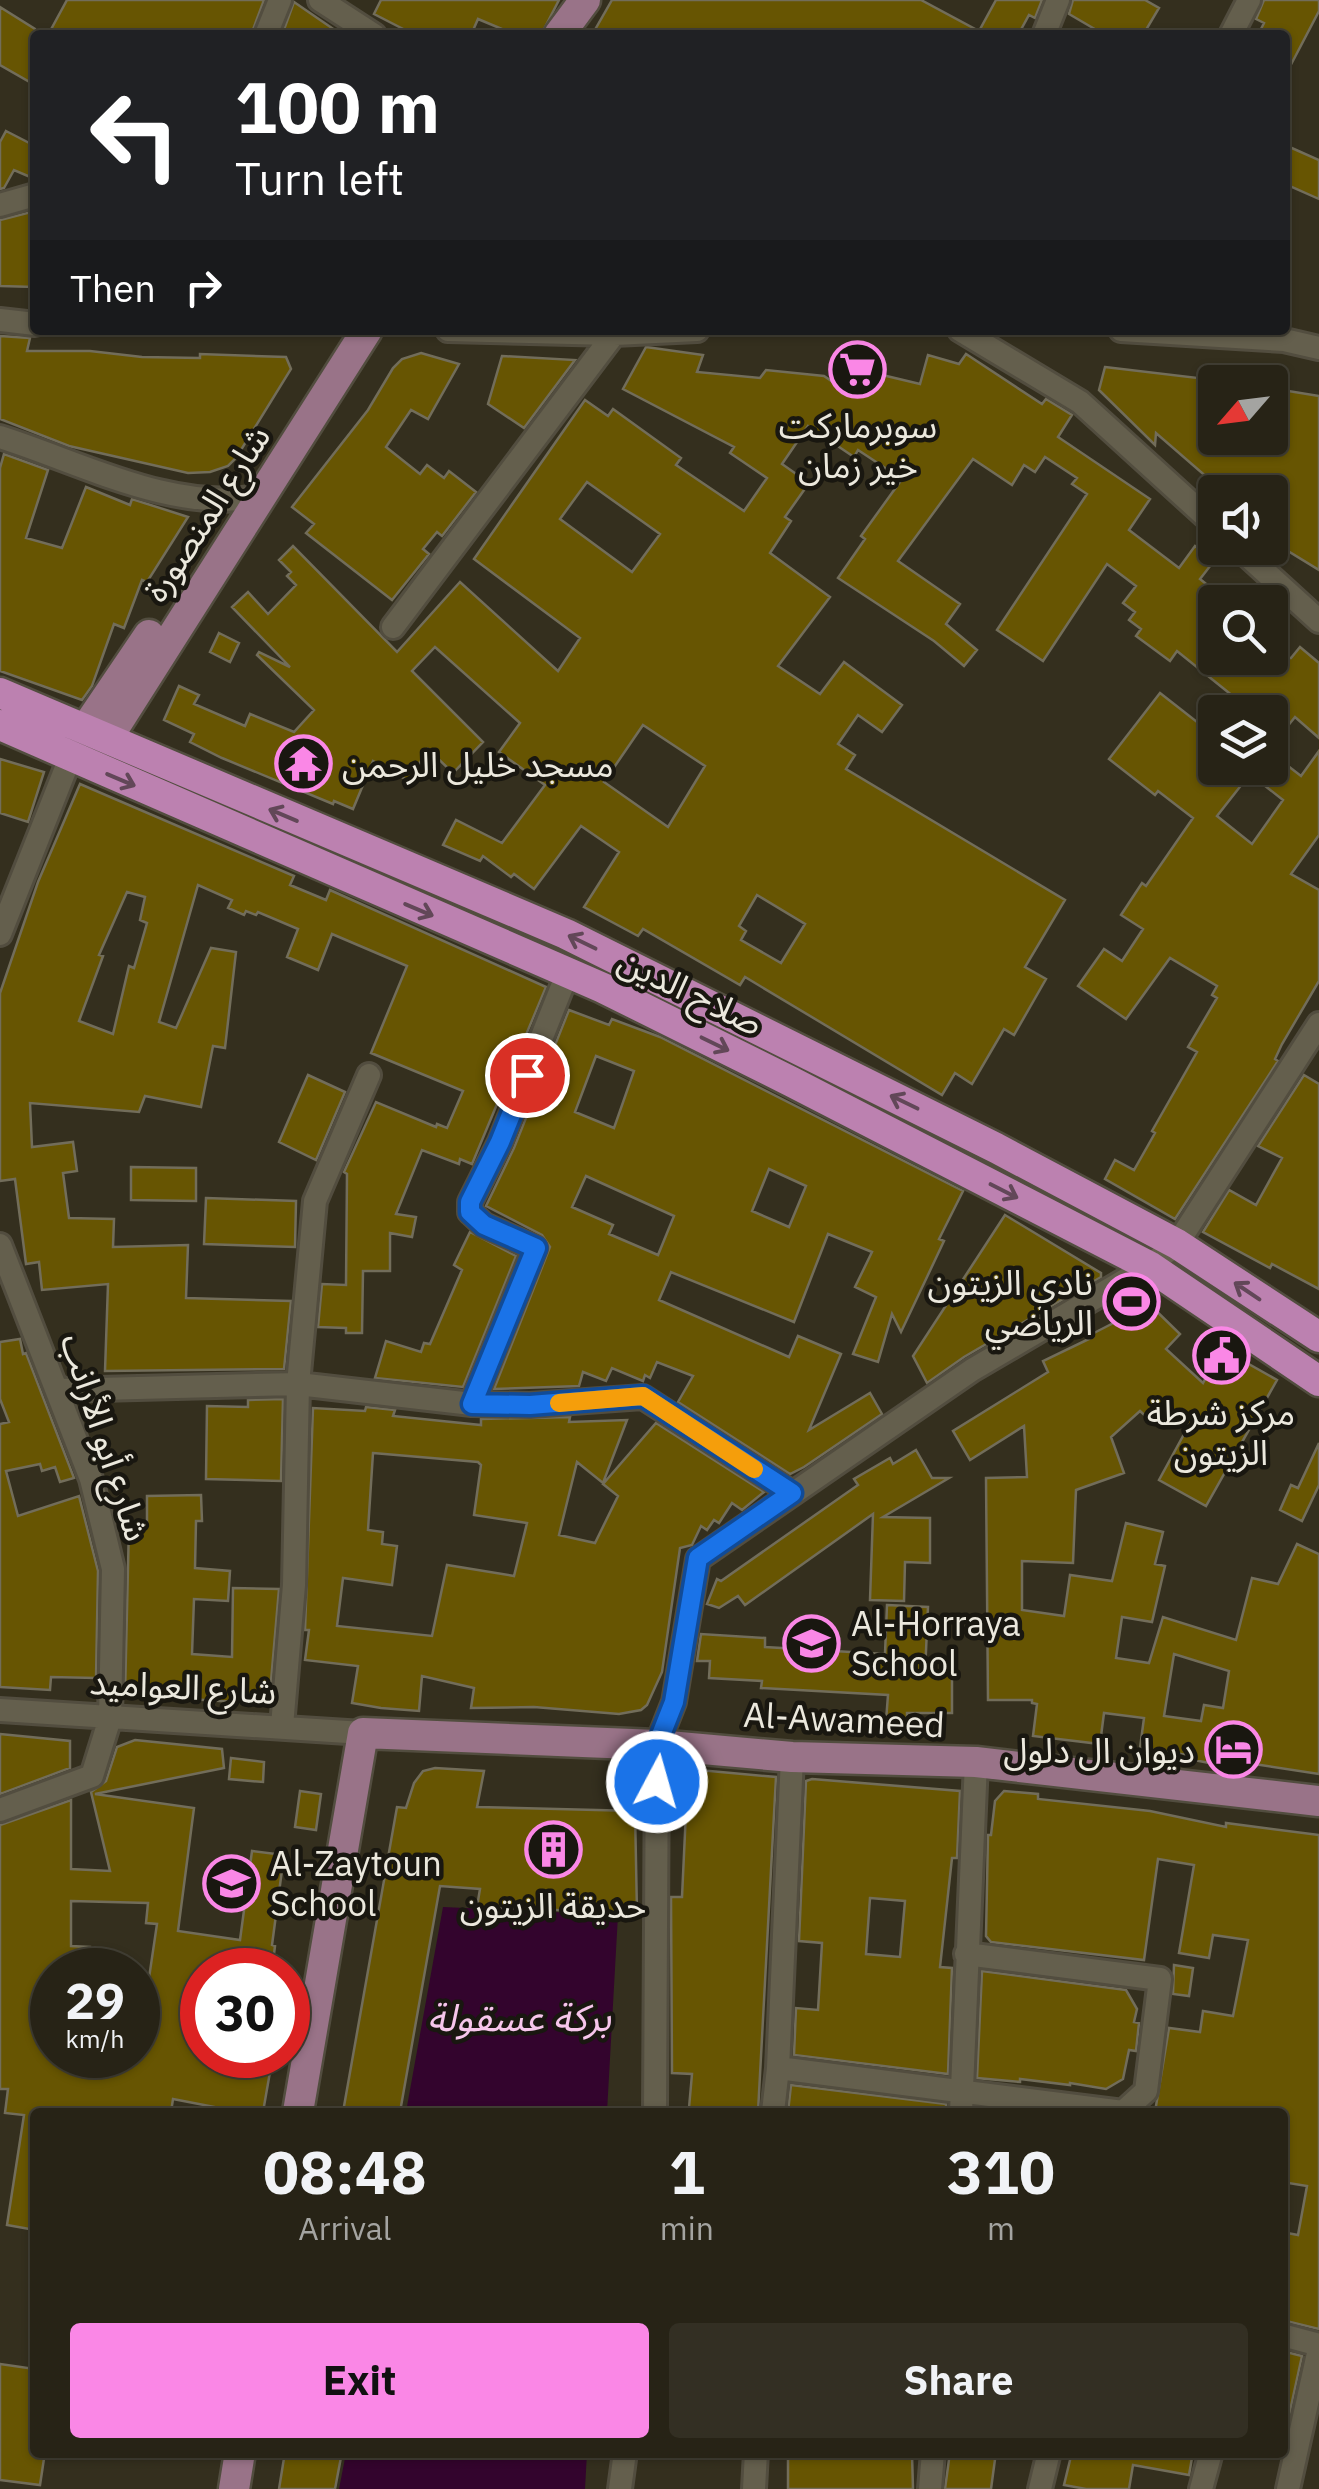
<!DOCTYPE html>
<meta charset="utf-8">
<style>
body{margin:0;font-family:"IBM Plex Sans","Noto Sans Arabic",sans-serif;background:#332f23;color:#f1f3f6;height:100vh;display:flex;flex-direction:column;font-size:38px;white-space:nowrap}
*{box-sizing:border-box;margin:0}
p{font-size:32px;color:#a4a4a1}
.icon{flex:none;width:55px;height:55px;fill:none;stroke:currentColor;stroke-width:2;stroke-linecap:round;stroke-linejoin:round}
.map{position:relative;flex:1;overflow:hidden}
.drawer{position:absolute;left:30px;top:2108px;width:1258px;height:350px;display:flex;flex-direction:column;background:#272316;border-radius:10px;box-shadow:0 2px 8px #0004,0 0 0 2px #434035}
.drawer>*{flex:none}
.banner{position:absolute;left:30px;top:30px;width:1260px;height:305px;border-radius:10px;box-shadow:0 2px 8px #0004,0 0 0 2px #434035;background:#202124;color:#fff;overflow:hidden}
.needle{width:65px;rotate:242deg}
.tools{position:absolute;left:1198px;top:365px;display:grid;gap:20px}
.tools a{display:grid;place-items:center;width:90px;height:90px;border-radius:10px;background:#272316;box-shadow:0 2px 8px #0004,0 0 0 2px #434035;font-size:50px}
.speed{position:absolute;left:30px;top:1948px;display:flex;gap:20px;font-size:50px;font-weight:700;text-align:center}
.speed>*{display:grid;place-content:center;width:130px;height:130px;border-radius:50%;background:#272316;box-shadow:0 2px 8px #0004,0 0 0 2px #434035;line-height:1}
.speed small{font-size:25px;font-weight:400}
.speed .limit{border:15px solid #d22;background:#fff;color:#111}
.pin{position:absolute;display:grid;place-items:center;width:85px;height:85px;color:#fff;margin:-42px;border:5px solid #fff;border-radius:50%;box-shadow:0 2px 10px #0007}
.me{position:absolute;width:110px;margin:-55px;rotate:6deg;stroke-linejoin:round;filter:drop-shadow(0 0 8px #0008)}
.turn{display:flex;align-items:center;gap:35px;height:210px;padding:0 40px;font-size:45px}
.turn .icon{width:130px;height:130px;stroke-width:2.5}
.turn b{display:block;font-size:70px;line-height:85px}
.then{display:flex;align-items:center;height:95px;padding:0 40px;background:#0003;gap:20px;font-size:38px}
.eta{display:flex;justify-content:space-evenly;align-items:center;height:170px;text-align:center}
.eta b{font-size:60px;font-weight:700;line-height:70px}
.cta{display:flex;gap:20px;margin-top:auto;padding:20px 40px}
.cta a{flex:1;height:115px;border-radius:10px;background:#fa87e6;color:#111;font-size:40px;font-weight:700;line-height:115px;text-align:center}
.cta a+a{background:#332f23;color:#f1f3f6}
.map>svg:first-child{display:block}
.water{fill:#33042d}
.building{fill:#675502;stroke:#726d5a;stroke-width:2.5;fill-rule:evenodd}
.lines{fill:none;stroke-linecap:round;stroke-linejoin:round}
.minor-casing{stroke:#524d3f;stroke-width:28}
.major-casing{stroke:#524d3f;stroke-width:35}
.highway-casing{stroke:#524d3f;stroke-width:35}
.minor{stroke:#645f4d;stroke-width:22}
.major{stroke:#997388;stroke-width:30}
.highway{stroke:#bc81b0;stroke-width:30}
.oneway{stroke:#624758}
.route-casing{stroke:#114b97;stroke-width:25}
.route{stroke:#1a73e8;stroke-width:18}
.slow{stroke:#f59e0b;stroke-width:18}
.labels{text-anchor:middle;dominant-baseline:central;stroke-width:9;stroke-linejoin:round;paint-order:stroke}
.poi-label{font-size:35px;fill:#ebe8dd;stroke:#191710}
.street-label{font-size:35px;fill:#ebe8dd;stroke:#191710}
.water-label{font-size:38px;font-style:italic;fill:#f6c6eb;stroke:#191710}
</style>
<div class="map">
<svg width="1319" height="2489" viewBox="0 0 1319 2489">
<rect width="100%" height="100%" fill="#342f1e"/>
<path class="water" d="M443,1907L618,1915L607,2112H406Z
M346,2453H587L585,2489H339Z"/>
<path class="building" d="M67,0H264L251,35H48Z
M381,0H559L541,35H516L478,19L471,35H415L374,14Z
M612,0H921L979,31L996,0H1042L1035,18L1029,15L1018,35H592Z
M1073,0H1145L1159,8L1143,35H1105L1069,14Z
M1264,0H1319V11L1285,76V35H1258L1264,23L1256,19Z
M294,2L342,35H282Z
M0,7L35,29V85L0,65Z
M6,131L35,146V179L14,170L4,188L0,189V142Z
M1285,145L1319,160V199L1285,184Z
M35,211V287L0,286V220Z
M0,336L30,338L27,351H90L142,357L200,358V354L286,357L291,369L236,458L228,466L210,472L188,473L69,446L0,419Z
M646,347L703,355L697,372L760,378L766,370L824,376L843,389L857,369L920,384L928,355L959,364L966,354L1042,404L1046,399L1072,415L1058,437L1150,499L1129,530L1179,568L1195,546L1214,561L1200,579L1215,591V658H1291L1300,647L1319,663V738L1295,717L1270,748V712H1229L1239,701L1177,651L1170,661L1136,636L1141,629L1129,620L1135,612L1123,603L1136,586L1107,564L1043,661L997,630L1087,494L1072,484L1077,478L1045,457L1035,472L1024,465L1012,485L973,459L898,561L960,604L946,624L977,650L964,666L934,641L838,578L865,539L861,536L902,479L858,450L854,457L808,426L782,464L809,483L785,517L791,521L770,553L830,597L778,666L820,694L844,662L902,705L882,732L858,715L838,744L855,755L846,769L1065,900L1025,967L1046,979L1014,1035L1004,1029L972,1084L955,1073L942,1095L745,977L740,985L643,929L638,936L584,907L619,852L581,826L534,889L514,874L511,877L483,856L480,861L443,845L456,820L502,843L545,785L499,752L520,723L435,647L412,671L483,742L453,773L428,749L409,781L373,761L353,809L334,801L333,804L222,758L190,742L194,734L164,720L179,686L199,695L194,704L245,726L250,714L294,732L314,710L257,655L259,652L290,667L232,607L248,592L268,614L296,585L287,576L291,572L279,560L293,546L397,652L460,582L558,671L580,638L474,559L585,400L608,416L613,409L681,458L676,465L744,511L767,478L730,453L734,447L623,389ZM587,482L660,534L632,572L560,519ZM643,725L705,766L668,827L604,782ZM757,895L805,924L781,963L741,940L746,931L739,926Z
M421,353L459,364L428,419L411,410L386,447L420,474L427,465L444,478L449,471L476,492L442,536L437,532L423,549L429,554L392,600L306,533L314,524L292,507L368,410L393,368L402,359Z
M502,356L575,360L524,428L488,404Z
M1105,367L1215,380V438H1270V388L1319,396V570L1270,540V492H1224L1156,433L1155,445L1099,390Z
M4,454L48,470L26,538L62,548L86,487L130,505L132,499L188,517L147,582L142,580L124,628L114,624L92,686L82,700L0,671V468Z
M219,633L239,643L230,662L210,652Z
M1160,693L1215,736V768H1270V752L1301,776L1319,751V835L1291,874L1319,890V981L1282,1044L1275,1059L1278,1061L1175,1219L1105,1179L1115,1160L1134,1170L1155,1133L1152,1131L1197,1052L1188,1047L1217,998L1212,995L1217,986L1170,958L1126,1019L1078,986L1104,949L1122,961L1143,929L1121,915L1142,883L1146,886L1193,818L1158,791L1155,795L1109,759ZM1250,774L1283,800L1252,844L1217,816Z
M0,759L44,772L28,822L0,813Z
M80,784L294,876L290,885L326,900L330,890L546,987L472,1164L460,1159L459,1164L422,1150L396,1214L416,1217L412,1237L390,1233V1271H363L362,1333H346V1328L318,1327L322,1284L346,1285L347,1174L344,1172L376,1102L436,1127L437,1124L447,1128L463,1091L371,1053L407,966L332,934L318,970L287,957L298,929L258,912L256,915L246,911L244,915L228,908L232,900L198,885L159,1022L176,1028L211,948L236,952L225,1048L213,1046L201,1107L145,1096L139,1112L30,1103L32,1147L73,1142L77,1171L63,1173L69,1218L114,1219L113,1247L188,1245L186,1298L291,1301L284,1369L105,1371L108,1284L42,1290L39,1262L26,1264L15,1179L0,1181V993L38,882ZM127,892L145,897L140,920L147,923L134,968L129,966L113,1034L79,1021L103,956L99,955Z
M569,1010L609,1025L612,1019L660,1037L963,1191L939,1239L944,1241L901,1332L892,1314L878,1362L853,1354L876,1297L855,1287L872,1252L828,1234L794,1322L671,1272L659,1300L789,1357L798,1336L841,1354L809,1430L870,1393L882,1414L804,1467L790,1474L678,1402L693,1376L657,1362L650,1378L645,1375L643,1381L612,1368L606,1381L583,1372L579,1386L494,1389L550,1247L542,1235L486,1206L514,1148ZM596,1056L634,1071L614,1128L575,1112ZM769,1169L806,1186L789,1227L752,1211ZM586,1176L674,1216L658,1255L609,1234L613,1225L572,1207Z
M308,1075L345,1092L316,1160L279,1142Z
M1304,1075L1319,1084V1289L1272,1264L1270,1268L1203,1232L1229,1190L1256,1205L1282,1158L1258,1146Z
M131,1167L196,1168V1201L131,1200Z
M206,1198L296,1201L295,1247L204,1244Z
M1005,1215L1101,1273V1277L964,1357L927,1383L913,1356Z
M470,1232L516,1256L463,1387L375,1378L386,1341L421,1352L424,1343L430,1344L462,1270L454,1265Z
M1143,1298L1180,1334L1166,1349L1203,1383L1222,1349L1277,1380L1206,1506L1159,1480L1189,1425L1163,1410L1152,1422L1140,1411L1111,1437L1124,1473L1076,1490L1073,1563L1022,1561V1610L1064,1616L1070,1575L1112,1581L1126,1523L1163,1532L1155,1564L1165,1566L1152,1622L1122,1617L1116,1658L1149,1663L1163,1617L1236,1640L1252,1578L1278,1584L1297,1544L1319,1554V1774L1241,1762L1240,1769L1194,1760L1195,1756L1140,1748L1144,1718L1104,1713L1100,1744L1033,1736L1037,1704L1032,1703V1700H988L986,1478L1027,1477L1024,1426L970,1460L953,1431L1048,1372L1043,1361L1093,1337L1092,1334L1125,1317ZM1174,1654L1229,1671L1223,1708L1204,1705L1201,1721L1164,1716Z
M20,1339L23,1354L26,1353L74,1478L60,1482L55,1467L42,1471L40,1464L6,1471L18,1516L79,1496L98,1571L96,1678L51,1677L50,1690L0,1687V1424L9,1422L0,1399V1342Z
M283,1399L281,1481L206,1479L207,1406L248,1407V1400Z
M366,1407L395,1410L393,1416L481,1425V1419L570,1417L569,1422L627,1420L603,1483L577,1462L559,1535L595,1543L618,1496L603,1484L656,1423L764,1492L742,1510L732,1503L719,1523L714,1520L707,1530L701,1526L692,1545L680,1548L662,1672L647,1705L641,1710L619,1714L534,1707L471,1708L474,1688L422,1676L419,1711L381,1708L352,1703L358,1666L305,1660L309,1630H305L313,1408L365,1411ZM373,1453L478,1462L481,1465L474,1515L527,1523L514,1576L447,1565L432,1636L337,1626L343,1578L392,1585L397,1546L382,1544L383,1532L368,1530Z
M1319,1443V1485L1302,1521L1280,1510L1291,1485L1298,1488Z
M916,1450L932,1478H949L883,1517L930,1518V1563L905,1562L904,1601L870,1600L873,1514L745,1605L738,1596L719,1608L707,1604L717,1579L721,1581L858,1485L854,1479L890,1458L893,1464Z
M201,1495L202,1521H196L195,1568L230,1571L228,1601L194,1599L192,1654L232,1657L233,1588L279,1589L269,1704L125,1695L129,1525H147V1496Z
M887,1605L928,1607L925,1673L952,1672V1713H907V1722L886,1721L888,1695L761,1688L762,1681L709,1678L710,1661H697L701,1634L765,1638V1647L885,1654Z
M0,1734L70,1741V1768L0,1794Z
M135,1740L222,1749L224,1768L95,1794L194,1808L178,1931L240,1940L252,1851L284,1855L272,1945L275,1946L272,1970H234L202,1965V2055H273L263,2112H240L173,2099L171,2112H35V2230L7,2225L24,2115L5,2113L8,2089H0V1825L71,1800V1869L110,1871L91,1792L106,1781L117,1747ZM71,1901L148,1903L146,1923L157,1924L144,2012H138V2055H52V1970H80V1966H89L90,1947L71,1946Z
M231,1758L264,1762L263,1782L229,1779Z
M435,1768L484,1771L477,1807L635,1811L637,1913L477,1907L480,1889L440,1886L400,2112H343L397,1807L406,1808L414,1783L423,1771Z
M688,1769L776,1777L758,2112H704L705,2109L689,2108L692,2074L672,2073L671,1897H682Z
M812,1779L960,1791L957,1858H952L940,1967L952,1968L948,2074L794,2055L796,2008L818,2010L822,1943L799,1941L806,1781ZM870,1898L905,1901L900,1957L866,1954Z
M300,1791L321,1794L316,1830L295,1827Z
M1004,1791L1038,1794V1799L1150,1811L1226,1827V1823L1319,1835V2329L1282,2320V2232L1298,2235L1307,2186L1282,2182V2112H1155L1169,2028L1200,2032L1203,2011L1233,2016L1248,1940L1213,1935L1209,1958L1179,1953L1194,1865L1158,1859L1144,1960L991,1942L986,1936L988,1835H991L995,1801Z
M1174,1965L1193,1968L1189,1996L1173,1994Z
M982,1971L1126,1990L1137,2009L1134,2022L1139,2023L1136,2051L1129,2050L1123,2079L1106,2089L1070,2083V2085L1020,2079V2082L977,2078Z
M791,2085L946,2104V2112H788Z
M1282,2351L1302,2356L1288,2420L1282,2418Z
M0,2364L35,2369V2452H45L40,2485L0,2480Z
M285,2452H342L335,2489H279Z
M788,2452L912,2454L913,2489H788Z
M950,2452H996L991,2489H945Z
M1072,2452H1193L1189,2475L1133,2465L1129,2489H1086L1064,2485Z"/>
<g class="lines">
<defs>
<path id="minor" d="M320,0L374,35
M266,35L280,0
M1044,35L1058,0
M1231,35L1249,0
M0,205L35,195
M0,320L35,324
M448,330L614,334L697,330
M960,330L1080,402L1215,525
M1121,330L1284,340L1319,348
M0,437C82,463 171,512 259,497
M1239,548L1319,621
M393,627L614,334
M0,934L70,758
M0,1245L91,1479L113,1569L110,1718L92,1776L0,1810
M59,1390L298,1384L472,1404L530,1405L643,1397L792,1493
M472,1404L535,1248L484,1225L470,1212V1202L500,1142L567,974
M0,1710L363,1733
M282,1726L294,1585L298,1384L315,1201L369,1075
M966,1954L1160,1979L1146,2091L1123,2112
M778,2068L1123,2112
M655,2112L657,1745L674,1702L698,1559L972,1370L1149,1266L1177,1244L1319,1024
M773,2112L778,2068L792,1757
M961,2112L976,1762
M1282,2335L1319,2345
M620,2489L625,2452
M754,2489L756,2452
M930,2489L933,2452
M1040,2489L1049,2452
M1201,2489L1211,2452
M1288,2489L1319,2349"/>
<path id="major" d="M559,35L585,0
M86,728L149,635
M109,736L367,330
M298,2112L363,1733L657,1745L792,1757L976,1762L1319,1801
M234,2489L240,2452"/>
<path id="highway" d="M0,693L566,934L996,1148L1177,1244L1319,1337
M0,725L603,988L792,1082L1149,1266L1319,1381"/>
</defs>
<use href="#minor" class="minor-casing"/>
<use href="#major" class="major-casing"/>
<use href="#highway" class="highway-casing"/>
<use href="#minor" class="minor"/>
<use href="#major" class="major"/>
<use href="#highway" class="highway"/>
</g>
<defs><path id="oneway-shaft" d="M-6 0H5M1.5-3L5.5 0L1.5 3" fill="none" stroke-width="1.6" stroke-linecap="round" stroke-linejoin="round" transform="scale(2.5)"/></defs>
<g class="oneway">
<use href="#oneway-shaft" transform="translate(121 780) rotate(23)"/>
<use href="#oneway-shaft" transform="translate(283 815) rotate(-157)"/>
<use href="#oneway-shaft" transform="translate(419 910) rotate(23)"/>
<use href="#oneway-shaft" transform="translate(582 942) rotate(-154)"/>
<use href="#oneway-shaft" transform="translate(715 1044) rotate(26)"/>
<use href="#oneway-shaft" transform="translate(904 1102) rotate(-154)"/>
<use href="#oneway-shaft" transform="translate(1004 1191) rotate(27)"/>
<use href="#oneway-shaft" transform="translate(1247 1291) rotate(-146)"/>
</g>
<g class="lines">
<defs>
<path id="route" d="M527,1075L500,1142L470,1202V1212L484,1225L536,1248L472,1404L530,1405L643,1396L792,1493L698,1558L674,1702L657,1745V1782"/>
</defs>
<use href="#route" class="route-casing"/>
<use href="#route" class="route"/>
<path class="slow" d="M559,1403L643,1396L754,1469"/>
</g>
<defs>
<symbol id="supermarket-ring" viewBox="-11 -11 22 22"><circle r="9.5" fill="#191710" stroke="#fa87e6" stroke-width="1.5"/><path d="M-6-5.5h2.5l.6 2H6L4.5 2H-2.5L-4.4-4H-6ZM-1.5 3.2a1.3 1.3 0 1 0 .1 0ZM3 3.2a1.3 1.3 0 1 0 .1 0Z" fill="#fa87e6"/></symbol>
<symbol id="temple-ring" viewBox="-11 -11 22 22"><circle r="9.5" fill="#191710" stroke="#fa87e6" stroke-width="1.5"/><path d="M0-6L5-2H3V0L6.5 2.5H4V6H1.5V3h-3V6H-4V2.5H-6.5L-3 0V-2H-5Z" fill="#fa87e6"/></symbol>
<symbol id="stadium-ring" viewBox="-11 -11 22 22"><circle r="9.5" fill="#191710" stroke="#fa87e6" stroke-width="1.5"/><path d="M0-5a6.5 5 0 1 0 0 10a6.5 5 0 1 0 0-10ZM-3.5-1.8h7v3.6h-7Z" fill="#fa87e6"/></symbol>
<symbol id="civic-ring" viewBox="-11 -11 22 22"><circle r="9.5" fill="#191710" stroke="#fa87e6" stroke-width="1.5"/><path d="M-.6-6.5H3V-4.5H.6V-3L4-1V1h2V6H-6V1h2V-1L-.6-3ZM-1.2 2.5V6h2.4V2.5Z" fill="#fa87e6"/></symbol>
<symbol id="school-ring" viewBox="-11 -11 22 22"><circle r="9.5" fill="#191710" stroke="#fa87e6" stroke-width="1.5"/><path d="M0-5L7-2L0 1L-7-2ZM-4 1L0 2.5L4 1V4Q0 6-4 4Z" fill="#fa87e6"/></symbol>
<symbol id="hotel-ring" viewBox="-11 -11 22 22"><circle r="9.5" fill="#191710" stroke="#fa87e6" stroke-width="1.5"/><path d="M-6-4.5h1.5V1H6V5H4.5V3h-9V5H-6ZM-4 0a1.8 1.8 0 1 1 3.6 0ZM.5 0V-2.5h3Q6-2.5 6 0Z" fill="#fa87e6"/></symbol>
<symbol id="building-ring" viewBox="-11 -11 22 22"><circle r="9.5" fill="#191710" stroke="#fa87e6" stroke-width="1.5"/><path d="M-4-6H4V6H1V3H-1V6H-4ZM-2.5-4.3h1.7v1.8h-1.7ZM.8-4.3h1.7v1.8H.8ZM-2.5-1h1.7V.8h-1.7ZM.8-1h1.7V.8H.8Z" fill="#fa87e6"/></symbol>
</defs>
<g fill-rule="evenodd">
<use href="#supermarket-ring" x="826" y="338" width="63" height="63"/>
<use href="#temple-ring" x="272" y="732" width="63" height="63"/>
<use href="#stadium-ring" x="1100" y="1270" width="63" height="63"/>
<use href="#civic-ring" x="1190" y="1324" width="63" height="63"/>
<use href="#school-ring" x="780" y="1612" width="63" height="63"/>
<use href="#hotel-ring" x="1202" y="1718" width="63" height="63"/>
<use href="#building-ring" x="522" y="1818" width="63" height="63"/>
<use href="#school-ring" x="200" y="1852" width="63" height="63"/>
</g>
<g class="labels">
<g class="poi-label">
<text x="858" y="425">سوبرماركت<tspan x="858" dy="40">خير زمان</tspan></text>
<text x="342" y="764" text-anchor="start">مسجد خليل الرحمن</text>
<text x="1093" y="1282" text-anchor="end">نادي الزيتون<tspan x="1093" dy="40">الرياضي</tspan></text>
<text x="1221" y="1412">مركز شرطة<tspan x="1221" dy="40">الزيتون</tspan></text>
<text x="851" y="1623" text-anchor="start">Al-Horraya<tspan x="851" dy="40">School</tspan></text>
<text x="1195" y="1750" text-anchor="end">ديوان ال دلول</text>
<text x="270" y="1863" text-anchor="start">Al-Zaytoun<tspan x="270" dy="40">School</tspan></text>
<text x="553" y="1905">حديقة الزيتون</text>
</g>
<g class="street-label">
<text transform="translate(206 513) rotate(-57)">شارع المنصورة</text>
<text transform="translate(691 991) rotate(26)">صلاح الدين</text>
<text transform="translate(106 1437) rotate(72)">شارع أبو الأرانب</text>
<text transform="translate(183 1686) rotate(3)">شارع العواميد</text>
<text transform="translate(844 1719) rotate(3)">Al-Awameed</text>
</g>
<g class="water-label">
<text x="519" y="2016">بركة عسقولة</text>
</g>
</g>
</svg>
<div class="tools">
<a><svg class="needle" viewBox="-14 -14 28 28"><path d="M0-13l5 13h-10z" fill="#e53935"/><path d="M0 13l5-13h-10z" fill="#a4a4a1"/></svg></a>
<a><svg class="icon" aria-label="sound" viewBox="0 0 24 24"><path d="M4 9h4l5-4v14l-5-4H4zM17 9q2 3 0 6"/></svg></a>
<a><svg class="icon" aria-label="search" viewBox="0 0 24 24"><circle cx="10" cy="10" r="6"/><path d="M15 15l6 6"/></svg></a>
<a><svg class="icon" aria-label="layers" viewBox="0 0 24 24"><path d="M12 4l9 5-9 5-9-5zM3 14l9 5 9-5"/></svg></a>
</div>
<div class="speed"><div>29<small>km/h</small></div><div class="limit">30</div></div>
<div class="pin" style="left:527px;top:1075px;background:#d93025"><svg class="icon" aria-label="arrive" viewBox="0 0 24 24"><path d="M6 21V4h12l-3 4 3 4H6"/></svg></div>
<svg class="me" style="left:657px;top:1782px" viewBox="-20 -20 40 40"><circle r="17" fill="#1a73e8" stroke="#fff" stroke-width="3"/><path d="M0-11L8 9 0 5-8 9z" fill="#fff"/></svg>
<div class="banner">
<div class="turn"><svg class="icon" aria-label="left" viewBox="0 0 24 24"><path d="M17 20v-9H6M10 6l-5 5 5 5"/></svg><div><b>100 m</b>Turn left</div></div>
<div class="then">Then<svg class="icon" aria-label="right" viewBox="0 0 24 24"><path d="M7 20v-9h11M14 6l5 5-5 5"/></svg></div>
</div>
<section class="drawer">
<div class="eta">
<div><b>08:48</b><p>Arrival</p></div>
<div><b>1</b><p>min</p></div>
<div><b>310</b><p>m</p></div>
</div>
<div class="cta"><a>Exit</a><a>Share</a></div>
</section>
</div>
